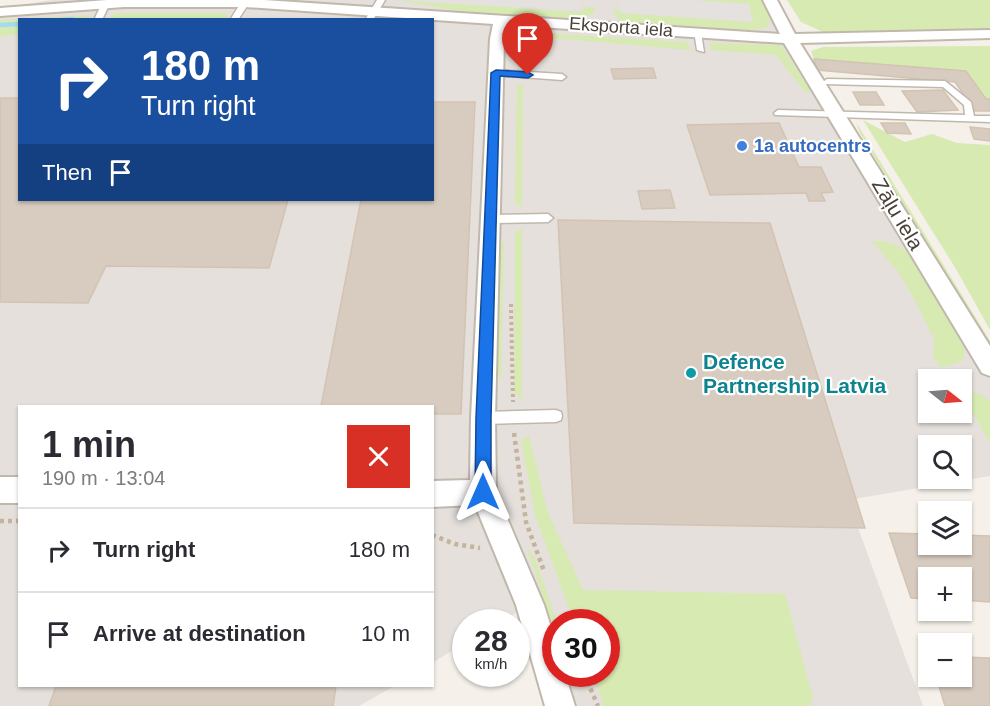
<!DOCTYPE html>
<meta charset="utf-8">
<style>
body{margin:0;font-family:Helvetica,sans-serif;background:#f2f2f3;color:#2b2b33;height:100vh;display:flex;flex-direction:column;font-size:22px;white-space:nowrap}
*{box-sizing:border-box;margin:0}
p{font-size:20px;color:#7c7c81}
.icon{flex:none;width:33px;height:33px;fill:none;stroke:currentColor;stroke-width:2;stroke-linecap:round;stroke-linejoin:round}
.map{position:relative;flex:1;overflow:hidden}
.side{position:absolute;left:18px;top:405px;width:416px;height:282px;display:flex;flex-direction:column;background:#fff;border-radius:0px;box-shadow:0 2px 4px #0004}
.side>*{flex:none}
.guide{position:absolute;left:18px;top:18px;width:416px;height:183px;border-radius:0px;box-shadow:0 2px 4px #0004;background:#1a4fa0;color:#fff;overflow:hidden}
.needle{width:39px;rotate:107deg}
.tools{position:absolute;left:918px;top:369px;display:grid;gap:12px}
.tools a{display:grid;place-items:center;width:54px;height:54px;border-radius:0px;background:#fff;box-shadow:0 2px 4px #0004;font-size:30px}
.speed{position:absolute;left:452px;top:609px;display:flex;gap:12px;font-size:30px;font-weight:700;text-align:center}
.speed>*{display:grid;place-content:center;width:78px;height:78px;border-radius:50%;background:#fff;box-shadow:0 2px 4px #0004;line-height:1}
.speed small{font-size:15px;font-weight:400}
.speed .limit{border:9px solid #d22;background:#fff;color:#111}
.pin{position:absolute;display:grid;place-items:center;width:51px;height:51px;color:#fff;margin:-62px -26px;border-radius:50% 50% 50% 0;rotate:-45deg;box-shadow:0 0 6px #0007}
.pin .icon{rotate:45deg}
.me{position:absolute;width:66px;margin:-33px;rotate:0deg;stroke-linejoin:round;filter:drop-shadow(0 0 4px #0008)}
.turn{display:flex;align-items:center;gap:21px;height:126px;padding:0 24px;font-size:27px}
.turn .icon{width:78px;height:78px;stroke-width:2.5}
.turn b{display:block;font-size:42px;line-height:51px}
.then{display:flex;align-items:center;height:57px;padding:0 24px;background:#0003;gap:12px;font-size:22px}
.round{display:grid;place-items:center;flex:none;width:63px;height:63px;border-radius:0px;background:#f2f2f3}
.summary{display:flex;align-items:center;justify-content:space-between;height:102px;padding:0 24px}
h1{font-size:36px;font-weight:700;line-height:45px}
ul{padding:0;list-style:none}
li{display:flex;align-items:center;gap:18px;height:84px;padding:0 24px;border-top:2px solid #e1e1e2}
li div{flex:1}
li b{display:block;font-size:22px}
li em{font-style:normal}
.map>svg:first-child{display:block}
.industrial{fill:#e5e0db;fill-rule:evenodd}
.green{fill:#d6eab2}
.parking{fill:#e4e1de}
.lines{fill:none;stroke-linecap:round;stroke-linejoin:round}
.stream{stroke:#a5daf3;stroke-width:4.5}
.building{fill:#d7ccbf;stroke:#d3c3b2;stroke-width:1.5}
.lane-casing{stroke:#c1b8ac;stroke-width:3}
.street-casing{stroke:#c1b8ac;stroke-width:4}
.path-far1{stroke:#c4b39d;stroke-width:4;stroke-dasharray:3 3;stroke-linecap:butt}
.path{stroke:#c4b39d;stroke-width:4.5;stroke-dasharray:4 4;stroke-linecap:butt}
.lane{fill:#fff;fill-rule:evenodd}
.street{fill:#fff;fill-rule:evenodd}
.route{fill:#1a73e8;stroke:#114b97;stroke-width:1.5}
.shop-dot{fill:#3f7fe0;stroke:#fff;stroke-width:2}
.culture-dot{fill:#0f9aa8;stroke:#fff;stroke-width:2}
.labels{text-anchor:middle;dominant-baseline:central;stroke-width:4.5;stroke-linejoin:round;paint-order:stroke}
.far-street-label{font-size:18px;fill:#4a4138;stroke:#fff}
.far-shop-label{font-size:18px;font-weight:bold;fill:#366cbe;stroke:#fff;text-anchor:start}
.street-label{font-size:21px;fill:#4a4138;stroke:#fff}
.culture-label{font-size:21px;font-weight:bold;fill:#0d838f;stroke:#fff;text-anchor:start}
</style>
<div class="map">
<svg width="990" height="706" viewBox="0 0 990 706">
<rect width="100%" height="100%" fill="#f5f1ea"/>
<path class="industrial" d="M52,0H764L990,375V476L848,500L923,706H568L556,674H606V622H555V672L530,605L500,622H465V643L432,663V406H20V686H394L359,706H0V8ZM20,20H432V200H20ZM928,380H962V412H928ZM928,446H962V478H928Z"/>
<path class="green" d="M397,0L581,12L585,7L595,8L594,13L578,20L460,11Z
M692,0H761L771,21L767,27L753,30L628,23L618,19L613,10L615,8L622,13L752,22L749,4Z
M787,0H990V31L823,32L801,22Z
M115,13H225L228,15L227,20L108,19Z
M89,15L91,19L20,20L19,34L0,37V20Z
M540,33L687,42L691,50L554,38L529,39L523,52V69C515,61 518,45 523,36Z
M711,43L781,45L811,92H805L776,55L709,50Z
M990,46V99H986L966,71L814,59L811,51L823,47Z
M523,84L522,208L515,203L517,86Z
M863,120L905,142L932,134L957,143L990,145V330L956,269Z
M856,122L990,341V349L860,133Z
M522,228V399L514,392L515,233Z
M504,240L501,382L497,371L498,251Z
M872,241C891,240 901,246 914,259L964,347V359L952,365L939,367L933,356L934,340L918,306L899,273Z
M962,391L980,394L990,401V443L974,415L962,408Z
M529,436L548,513L583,590L785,594L813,698L810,706H604L593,674H606V622H574L535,515L521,440Z
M527,549L534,556L557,622H555V632Z"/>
<path class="parking" d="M422,0H580L579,11L421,2Z
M622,0H691L749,4L753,22L621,13Z"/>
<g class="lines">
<path class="stream" d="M62,20L73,19
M0,25L20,24"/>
</g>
<path class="building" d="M814,59L966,71L986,99H990V111H975L955,82L817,70Z
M653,68L656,78L614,79L611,69Z
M943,90L958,110L917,112L902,91Z
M853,92H876L884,105H860Z
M0,98H20V200H288L269,268L106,266L88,303L0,302Z
M432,102H475L461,414H432V406H321L361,200H432Z
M779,123L799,167H821L833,192L821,193L825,201H809L806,193L710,195L687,125Z
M881,123H905L911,134L887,133Z
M970,127L990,129V141L974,139Z
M670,190L675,208L642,209L638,191Z
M558,220L770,223L865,528L574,523Z
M889,533L928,534V544H962V535L990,536V602L962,600V578H928V599L911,598Z
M962,657L990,658V706H945L936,676H962Z
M56,686H336L333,706H49Z"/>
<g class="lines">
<defs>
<path id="lane" d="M377,0H385L373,20H365Z
M242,1L249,3L238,20H230Z
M102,3L109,5L102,20H94Z
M694,31L701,33L704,52L697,50Z
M496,70L562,74L566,77L562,80L493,75L492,73Z
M827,79L945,81L971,102L974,116H990V122L775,115L774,113L778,110L965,115L964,105L943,87L824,84L823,82Z
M548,214L553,218L548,222L490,223L485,219L490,215Z
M556,410L561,412L562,416L561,420L556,422L483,424L478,422L477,418L478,414L483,412Z"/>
<path id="street" d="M107,0H264L780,34L763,0H777L795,34L990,30V38L800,43L990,346V376L982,373L784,43L507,25L504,39L495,418L496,492L544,605L555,640V674H565L575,706H545L516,605L475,505L432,507V481L470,480L471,418L490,39L493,24L245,7H124L0,16V8Z
M0,477H20V503H0Z"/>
</defs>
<use href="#lane" class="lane-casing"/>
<use href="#street" class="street-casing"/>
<path class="path-far1" d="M511,304L513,402"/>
<path class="path" d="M514,433L526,522L544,571
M0,521H20
M432,535L455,544L480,548
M584,674L598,706"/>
<use href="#lane" class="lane"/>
<use href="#street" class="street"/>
</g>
<path class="route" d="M496,70L528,72L533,75L528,78L500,76L491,418V492L489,497L483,499L478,497L475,492L476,418L491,73Z"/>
<circle class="shop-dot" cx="742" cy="146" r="6"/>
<circle class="culture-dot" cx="691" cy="373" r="6"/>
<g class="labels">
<g class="far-street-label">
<text transform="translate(621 27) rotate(4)">Eksporta iela</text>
</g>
<g class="far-shop-label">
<text x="754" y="146">1a autocentrs</text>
</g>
<g class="street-label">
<text transform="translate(898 214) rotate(59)">Zāļu iela</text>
</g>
<g class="culture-label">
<text x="703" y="361">Defence<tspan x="703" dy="24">Partnership Latvia</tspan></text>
</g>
</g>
</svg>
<div class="tools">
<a><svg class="needle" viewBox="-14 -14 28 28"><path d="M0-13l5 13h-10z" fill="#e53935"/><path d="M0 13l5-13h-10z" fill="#7c7c81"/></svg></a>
<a><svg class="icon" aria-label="search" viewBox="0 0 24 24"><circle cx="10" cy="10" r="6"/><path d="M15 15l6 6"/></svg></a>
<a><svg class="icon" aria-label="layers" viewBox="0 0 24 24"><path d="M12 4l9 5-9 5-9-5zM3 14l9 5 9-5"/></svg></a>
<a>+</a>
<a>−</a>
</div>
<div class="speed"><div>28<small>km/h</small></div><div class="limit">30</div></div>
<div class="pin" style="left:528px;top:75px;background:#d93025"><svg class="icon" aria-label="arrive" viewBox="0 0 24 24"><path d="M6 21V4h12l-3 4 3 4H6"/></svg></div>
<svg class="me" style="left:483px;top:492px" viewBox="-20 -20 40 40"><path d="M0-17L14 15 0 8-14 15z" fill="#1a73e8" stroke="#fff" stroke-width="4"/></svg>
<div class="guide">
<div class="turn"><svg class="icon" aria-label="right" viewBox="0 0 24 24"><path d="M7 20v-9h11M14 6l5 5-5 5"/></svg><div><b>180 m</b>Turn right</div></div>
<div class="then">Then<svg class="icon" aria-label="arrive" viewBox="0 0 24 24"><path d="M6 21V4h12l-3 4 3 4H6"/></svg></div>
</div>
<section class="side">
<div class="summary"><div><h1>1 min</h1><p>190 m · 13:04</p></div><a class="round" style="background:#d93025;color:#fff"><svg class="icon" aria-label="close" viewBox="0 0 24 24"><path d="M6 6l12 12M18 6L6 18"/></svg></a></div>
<ul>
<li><svg class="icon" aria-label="right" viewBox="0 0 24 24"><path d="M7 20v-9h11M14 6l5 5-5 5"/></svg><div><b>Turn right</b></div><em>180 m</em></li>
<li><svg class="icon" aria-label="arrive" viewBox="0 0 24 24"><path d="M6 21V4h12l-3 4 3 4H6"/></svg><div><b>Arrive at destination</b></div><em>10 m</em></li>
</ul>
</section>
</div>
